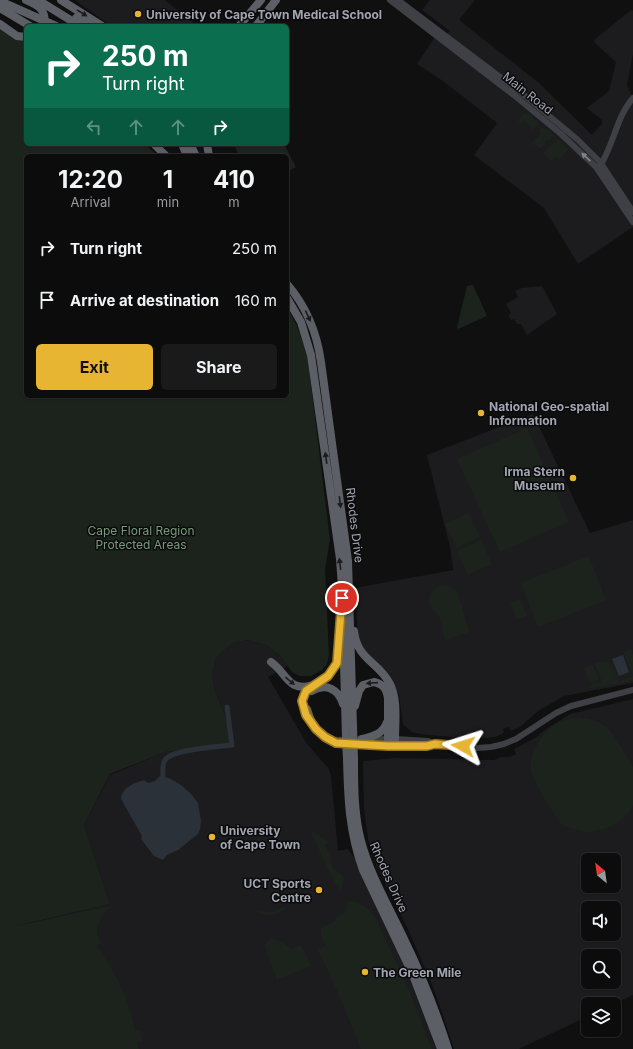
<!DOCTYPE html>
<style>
body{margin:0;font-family:Inter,sans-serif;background:#1a1a1b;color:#f1f3f6;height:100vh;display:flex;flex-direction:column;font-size:15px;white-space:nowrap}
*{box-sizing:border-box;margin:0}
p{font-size:13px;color:#9a9b9d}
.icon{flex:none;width:22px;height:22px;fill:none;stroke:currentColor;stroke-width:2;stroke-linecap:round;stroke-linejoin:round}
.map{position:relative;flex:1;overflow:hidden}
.drawer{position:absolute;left:24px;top:154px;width:265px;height:244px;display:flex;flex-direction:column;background:#0c0c0d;border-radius:6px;box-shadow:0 1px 3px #0004,0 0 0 1px #2c2c2e}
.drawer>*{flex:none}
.guide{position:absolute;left:24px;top:24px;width:265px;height:122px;border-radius:6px;box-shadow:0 1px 3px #0004,0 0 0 1px #2c2c2e;background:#0b6e4f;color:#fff;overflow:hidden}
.needle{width:26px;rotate:331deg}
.buttons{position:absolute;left:581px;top:853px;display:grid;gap:8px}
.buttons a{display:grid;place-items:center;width:40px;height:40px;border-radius:6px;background:#0c0c0d;box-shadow:0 1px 3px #0004,0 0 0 1px #2c2c2e;font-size:20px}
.pin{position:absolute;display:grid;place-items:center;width:34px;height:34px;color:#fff;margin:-17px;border:2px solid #fff;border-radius:50%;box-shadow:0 1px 4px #0007}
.me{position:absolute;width:44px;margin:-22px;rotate:276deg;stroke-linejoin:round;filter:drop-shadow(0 0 3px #0008)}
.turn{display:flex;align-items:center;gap:14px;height:84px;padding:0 12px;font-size:18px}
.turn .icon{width:52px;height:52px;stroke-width:2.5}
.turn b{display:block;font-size:28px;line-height:34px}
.lanes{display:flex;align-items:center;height:38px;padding:0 12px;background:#0003;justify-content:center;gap:20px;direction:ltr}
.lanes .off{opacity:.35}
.eta{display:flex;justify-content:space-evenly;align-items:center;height:68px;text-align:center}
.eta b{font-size:24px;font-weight:700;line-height:28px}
.action{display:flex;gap:8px;margin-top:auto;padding:8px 12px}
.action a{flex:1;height:46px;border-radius:6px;background:#e7b531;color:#111;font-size:16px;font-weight:700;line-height:46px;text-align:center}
.action a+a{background:#1a1a1b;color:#f1f3f6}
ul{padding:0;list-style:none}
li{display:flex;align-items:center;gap:12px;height:52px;padding:0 12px}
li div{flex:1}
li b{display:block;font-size:15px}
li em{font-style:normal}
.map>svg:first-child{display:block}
.built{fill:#1c1c1e;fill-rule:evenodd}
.green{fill:#1c231d}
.water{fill:#2a3138}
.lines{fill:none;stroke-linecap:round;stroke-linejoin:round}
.canal{stroke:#2a3138;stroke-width:5}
.secondary{stroke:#3f4045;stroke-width:6}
.motorway{stroke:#5d5f66;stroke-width:8}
.motorway-bridge{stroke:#5d5f66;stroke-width:8}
.oneway{fill:#1b1c1e}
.oneway2{fill:#7f828b}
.route-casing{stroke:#967620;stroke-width:10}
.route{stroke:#e7b531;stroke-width:7}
.poi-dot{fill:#e7b531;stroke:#0b0b0c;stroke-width:1.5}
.labels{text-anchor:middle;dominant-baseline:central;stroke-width:3;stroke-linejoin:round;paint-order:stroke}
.poi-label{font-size:12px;font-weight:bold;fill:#a1a5b1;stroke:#0b0b0c;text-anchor:start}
.street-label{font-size:12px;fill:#a1a5b1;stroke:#0b0b0c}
.park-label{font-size:12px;fill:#799b7d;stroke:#0b0b0c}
</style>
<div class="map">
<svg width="633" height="1049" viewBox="0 0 633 1049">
<rect width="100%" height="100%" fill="#101011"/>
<path class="built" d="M75,0H165L197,26H111Z
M430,0H475L459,20L539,83L592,135L602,124V120L587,108L609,91L616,62L596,44L594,40L631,10L633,11V54L627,85L633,98V227L578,264L544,208L474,155L497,123L443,81L417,64L439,31L445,36L450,31L422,10Z
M542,286L557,314L527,335L521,324H517L514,319L511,320L508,315L511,313L506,304L518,297L515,291L522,288Z
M533,414L590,533L633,520V683L564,696L538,711L520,727L511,731L509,727L503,729L504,733L495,737L472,739L420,734L412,732L403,724L399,695L391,677L364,650L358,635L355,588L453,570L450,547L427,455Z
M248,640L266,645L280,655L288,666L268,677L307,744L329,769L331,776L338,851L348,849L357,862L415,988L436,1049H26L8,928L110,904L84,825L110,775L165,752L231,743L226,718L215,691L212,674L216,658L233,643Z
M633,699V995L613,1004H588V1016L519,1049H454L442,1012L431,982L406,925L377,867L371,851L368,838L364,809L363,761L395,758L494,760L501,757H510L516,754L514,749L535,738L549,727L570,714ZM588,860H614V886H588ZM588,908H614V934H588ZM588,956H614V982H588Z"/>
<path class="green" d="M0,28L26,42V144H145L158,156H26V396H287V308L296,324L307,353L330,540L325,569L329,655L327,664L322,670L311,676H300L292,672L280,655L266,645L248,640L233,643L216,658L212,674L215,691L226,718L231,743L165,752L110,774L84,825L110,904L11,927L111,906C100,917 92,929 101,943L97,946C117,976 128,995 135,1031H140L142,1041L137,1042L139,1049H0Z
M524,113L525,114L527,113L539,123L532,131V128L524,120L521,123L518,121Z
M543,127L546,130L547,129L554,135L550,140L545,141V144L541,148H539L534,143L530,146L529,145L541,134L539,131Z
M558,139L569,149L559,159L556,156L551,161L544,154V152Z
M233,144H284L296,167L287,172V156H240Z
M473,285L487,316L458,329L457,327L467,286Z
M527,428L569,522L500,552L457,459Z
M468,513L480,537L457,548L445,524Z
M481,540L492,564L468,575L457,551Z
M589,556L606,600L538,627L521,583Z
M446,585L455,589L458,593L469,632L445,640C443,634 441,619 438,614C436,612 433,611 431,608C425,596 434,586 446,585Z
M520,599L527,616L517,620L510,603Z
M631,649L633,656V676L624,654L626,651Z
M603,661V662L609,661L617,681L611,663H612L619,680L618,682L633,676V681L591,688L590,685L602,682L595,664Z
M593,665L599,680L590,683L584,668Z
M582,718C606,720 613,733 624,752C627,757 632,763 633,768C633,773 633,800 633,804C629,821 601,833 586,832C579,831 569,828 563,825C556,820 531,778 531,770C530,762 532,754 536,747C546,727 559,718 582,718Z
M314,832L327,841L328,843L325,845L330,856L333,870L337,871L344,877L341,892L338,884L336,885L311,833Z
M348,901C360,902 368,907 375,917L407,985L432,1049H361L338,993L318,950L326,946L321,935V928L334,922L337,917L345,913Z
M283,907L286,908C278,916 266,918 257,911L273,912Z
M272,938L282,942L291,949L301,945L311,966L290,974L277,980L264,945Z"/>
<path class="water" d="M623,655L629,672L619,676L612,659Z
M160,776L169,778L181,785L191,794L198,803L201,821L200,829L198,834L178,850L167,855L163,860L154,856L141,839L142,836L121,799C123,786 133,784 144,780L148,783L155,781Z"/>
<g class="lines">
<path class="canal" d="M163,776C163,771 162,764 165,760C172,749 218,747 232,745L227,707"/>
<path class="secondary" d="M390,0L515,96L561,134L596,167L633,222
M398,0L524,95L578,140L600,162L633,212
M600,166C614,145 616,117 633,98
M311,721L320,733L333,742
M330,740L395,739L428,741L435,744L477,748L491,747L504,744L516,739L556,713L571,706L633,690
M350,744L427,746L435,744"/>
<path class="motorway" d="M38,0L80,26
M61,0L102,26
M0,1L56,26
M0,8L30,26
M76,18L89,26
M0,24L17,36L26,37
M239,26L261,0
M256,26L276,0
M154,144L166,156
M182,144L187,156
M190,144L196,156
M207,144L209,156
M287,284C306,306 317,333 321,362L348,561L353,726
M287,298L301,322L311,355L340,559L342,587L346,739
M354,631C357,660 379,662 390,684C398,700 395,721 395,739
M271,662C287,673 288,693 313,685
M312,691C326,682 339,690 343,704
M355,706L359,691L363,685L374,682C384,684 387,690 388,699V739
M307,709L312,724
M306,715C305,711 302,705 302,700C304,678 340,686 339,647
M362,739C374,736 383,734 387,722
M347,759C348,798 349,832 363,870L413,975L441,1049
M354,760C354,787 354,815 361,841C370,875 389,907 404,939C421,974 436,1011 448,1049"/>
<path class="motorway-bridge" d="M26,0C39,5 47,11 44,26
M353,726L354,760
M346,739L347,759"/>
</g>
<defs><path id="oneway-solid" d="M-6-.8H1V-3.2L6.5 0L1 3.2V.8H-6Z"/></defs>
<g class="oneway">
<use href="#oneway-solid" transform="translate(82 13) rotate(32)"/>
<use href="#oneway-solid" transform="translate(308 316) rotate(65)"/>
<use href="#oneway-solid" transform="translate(326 458) rotate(-98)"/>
<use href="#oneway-solid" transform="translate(340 502) rotate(83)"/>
<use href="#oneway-solid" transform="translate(340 564) rotate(-97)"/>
<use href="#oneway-solid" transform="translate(290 681) rotate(39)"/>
<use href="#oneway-solid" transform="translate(372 683) rotate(176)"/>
</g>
<use class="oneway2" href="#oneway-solid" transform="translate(586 157) rotate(-137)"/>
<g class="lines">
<defs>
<path id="route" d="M342,598L337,663L328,676L306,691L302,701L306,715L316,729L325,737L336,743L388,746H427L435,744L463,746"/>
</defs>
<use href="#route" class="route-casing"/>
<use href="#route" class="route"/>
</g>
<g class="poi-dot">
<circle cx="138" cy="14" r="4"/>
<circle cx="481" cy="413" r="4"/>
<circle cx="573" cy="478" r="4"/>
<circle cx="212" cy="837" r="4"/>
<circle cx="319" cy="890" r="4"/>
<circle cx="365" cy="972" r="4"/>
</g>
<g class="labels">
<g class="poi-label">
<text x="146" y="14">University of Cape Town Medical School</text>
<text x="489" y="406">National Geo-spatial<tspan x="489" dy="14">Information</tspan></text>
<text x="565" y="471" text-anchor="end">Irma Stern<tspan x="565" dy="14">Museum</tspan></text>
<text x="220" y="830">University<tspan x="220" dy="14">of Cape Town</tspan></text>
<text x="311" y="883" text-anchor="end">UCT Sports<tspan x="311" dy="14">Centre</tspan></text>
<text x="373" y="972">The Green Mile</text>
</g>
<g class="street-label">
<text transform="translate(528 93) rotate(38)">Main Road</text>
<text transform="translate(355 525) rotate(83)">Rhodes Drive</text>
<text transform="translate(389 877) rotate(66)">Rhodes Drive</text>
</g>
<g class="park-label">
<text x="141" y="530">Cape Floral Region<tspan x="141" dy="14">Protected Areas</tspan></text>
</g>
</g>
</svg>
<div class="buttons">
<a><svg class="needle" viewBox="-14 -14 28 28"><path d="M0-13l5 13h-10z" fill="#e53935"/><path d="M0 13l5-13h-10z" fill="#9a9b9d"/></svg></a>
<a><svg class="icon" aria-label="sound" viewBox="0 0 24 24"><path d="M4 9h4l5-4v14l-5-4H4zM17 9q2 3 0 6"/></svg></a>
<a><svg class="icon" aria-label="search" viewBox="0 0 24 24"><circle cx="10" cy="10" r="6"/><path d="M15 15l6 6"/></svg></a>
<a><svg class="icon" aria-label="layers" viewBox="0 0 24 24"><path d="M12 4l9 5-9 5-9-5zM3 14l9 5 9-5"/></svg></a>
</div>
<div class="pin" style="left:342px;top:598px;background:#d93025"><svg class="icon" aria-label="arrive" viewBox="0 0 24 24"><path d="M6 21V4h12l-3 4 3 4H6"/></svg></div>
<svg class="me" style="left:463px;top:746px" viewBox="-20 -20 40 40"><path d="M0-17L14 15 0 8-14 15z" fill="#e7b531" stroke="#fff" stroke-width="4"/></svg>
<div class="guide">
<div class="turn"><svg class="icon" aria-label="right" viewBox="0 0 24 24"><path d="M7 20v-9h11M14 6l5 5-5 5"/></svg><div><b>250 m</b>Turn right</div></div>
<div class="lanes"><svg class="icon off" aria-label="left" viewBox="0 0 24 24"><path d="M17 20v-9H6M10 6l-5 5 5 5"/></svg><svg class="icon off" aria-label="ahead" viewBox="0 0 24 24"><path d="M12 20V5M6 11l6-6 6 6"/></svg><svg class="icon off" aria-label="ahead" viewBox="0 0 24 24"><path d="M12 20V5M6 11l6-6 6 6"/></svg><svg class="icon" aria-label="right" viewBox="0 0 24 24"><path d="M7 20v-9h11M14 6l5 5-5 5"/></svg></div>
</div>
<section class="drawer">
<div class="eta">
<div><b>12:20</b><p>Arrival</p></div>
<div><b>1</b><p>min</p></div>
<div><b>410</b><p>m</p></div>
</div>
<ul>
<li><svg class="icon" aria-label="right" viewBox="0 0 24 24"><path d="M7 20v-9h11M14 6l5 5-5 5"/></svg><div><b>Turn right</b></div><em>250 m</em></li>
<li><svg class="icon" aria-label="arrive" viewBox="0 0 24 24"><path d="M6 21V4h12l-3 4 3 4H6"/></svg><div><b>Arrive at destination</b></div><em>160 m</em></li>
</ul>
<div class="action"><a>Exit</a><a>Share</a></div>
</section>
</div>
